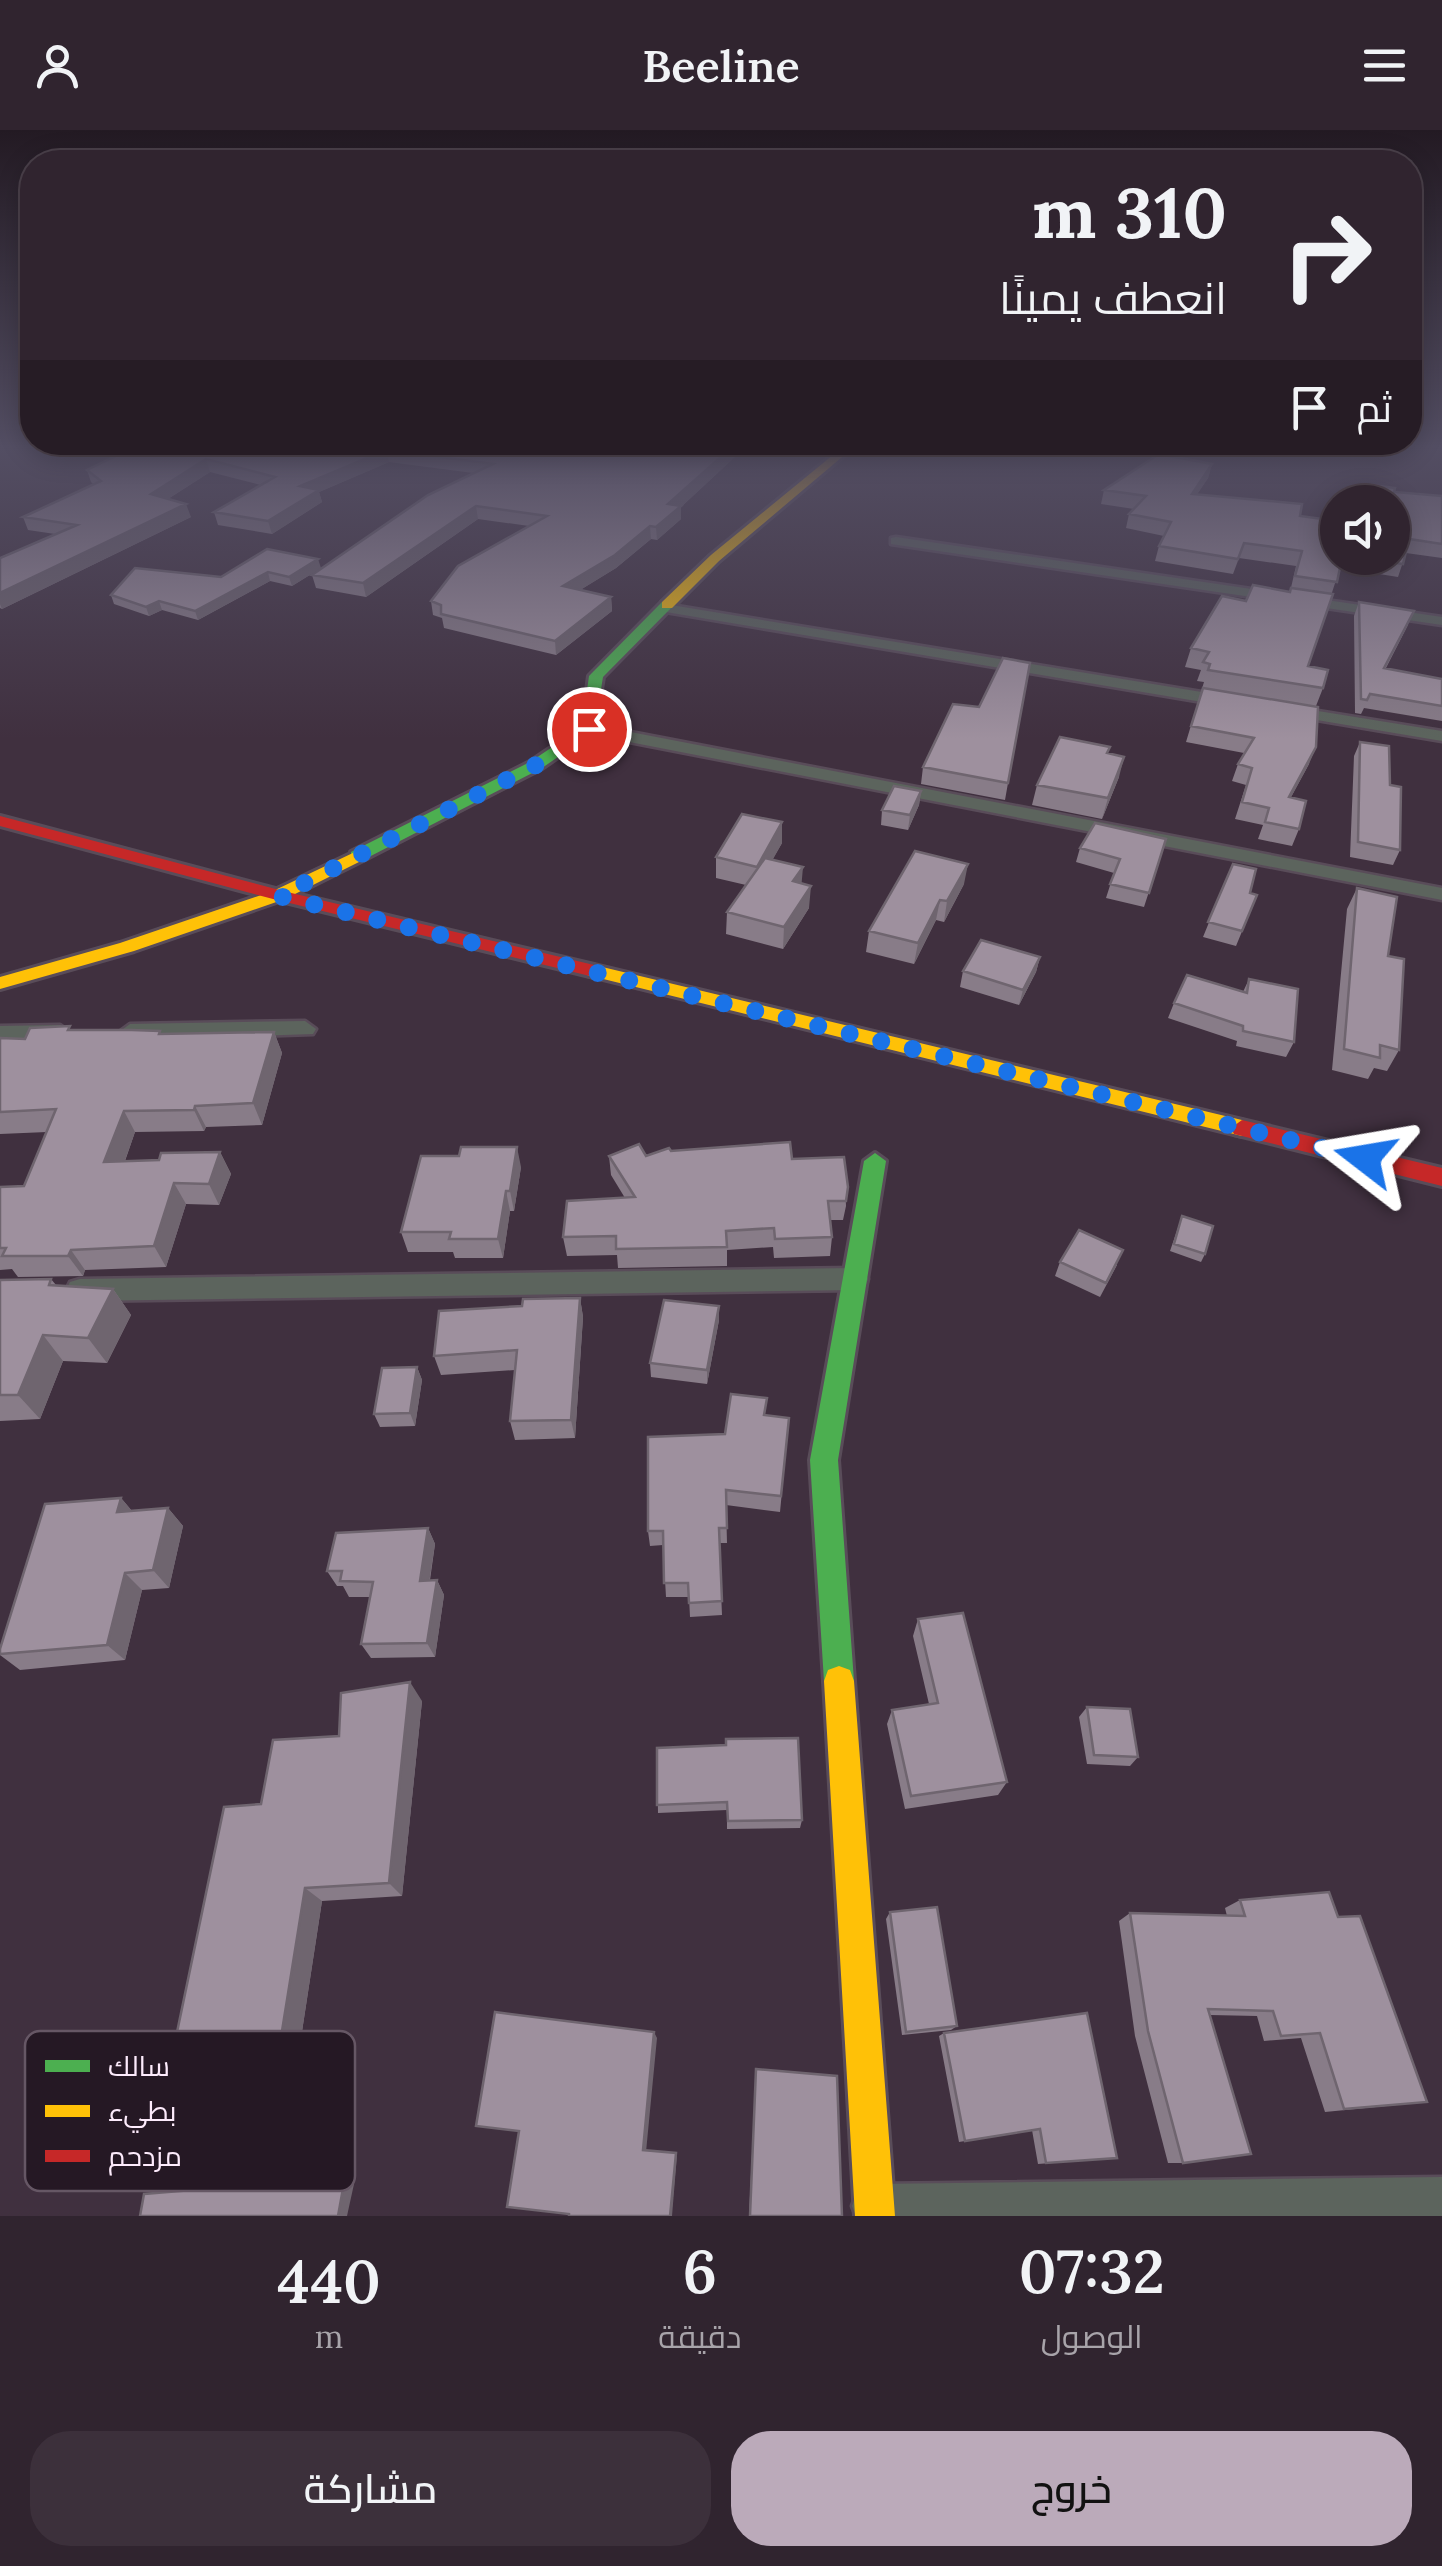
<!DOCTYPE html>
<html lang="ar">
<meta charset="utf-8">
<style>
body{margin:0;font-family:Lora,Cairo,serif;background:#3c303b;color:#f1f3f6;direction:rtl;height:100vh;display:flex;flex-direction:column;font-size:38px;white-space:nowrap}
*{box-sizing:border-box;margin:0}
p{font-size:32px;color:#a8a4aa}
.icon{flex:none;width:55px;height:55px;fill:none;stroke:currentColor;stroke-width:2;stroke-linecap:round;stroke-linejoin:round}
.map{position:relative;height:2086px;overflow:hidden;direction:ltr}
.details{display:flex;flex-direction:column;background:#30242f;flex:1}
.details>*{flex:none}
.top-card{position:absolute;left:20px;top:20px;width:1402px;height:305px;border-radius:40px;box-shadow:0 5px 25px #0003,0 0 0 2px #4b414b;direction:rtl;background:#30242f;color:#f1f3f6;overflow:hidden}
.tools{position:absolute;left:1320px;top:355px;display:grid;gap:20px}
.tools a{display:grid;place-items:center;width:90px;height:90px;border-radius:50%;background:#30242f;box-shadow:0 5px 25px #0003,0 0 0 2px #4b414b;font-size:50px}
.pin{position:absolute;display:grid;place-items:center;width:85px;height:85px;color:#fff;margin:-42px;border:5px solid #fff;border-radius:50%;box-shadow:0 2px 10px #0007}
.me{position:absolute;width:110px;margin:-55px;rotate:284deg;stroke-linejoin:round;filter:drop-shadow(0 0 8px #0008)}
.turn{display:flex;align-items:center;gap:35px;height:210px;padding:0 30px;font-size:45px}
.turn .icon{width:130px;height:130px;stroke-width:2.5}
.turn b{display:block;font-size:70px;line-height:85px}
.then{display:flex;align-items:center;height:95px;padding:0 30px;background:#0003;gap:20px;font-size:38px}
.eta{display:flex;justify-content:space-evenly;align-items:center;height:170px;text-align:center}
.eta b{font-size:60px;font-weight:600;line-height:70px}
.primary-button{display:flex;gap:20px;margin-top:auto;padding:20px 30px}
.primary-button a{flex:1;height:115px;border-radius:40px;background:#bbaaba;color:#111;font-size:40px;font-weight:600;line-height:115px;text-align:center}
.primary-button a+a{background:#3c303b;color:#f1f3f6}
header{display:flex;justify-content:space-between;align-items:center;height:130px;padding:0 30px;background:#30242f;font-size:45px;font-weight:600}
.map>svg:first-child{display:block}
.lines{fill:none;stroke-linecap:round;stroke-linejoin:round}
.street-casing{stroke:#594c59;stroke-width:5}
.fast-casing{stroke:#594c59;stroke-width:6}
.slow-casing{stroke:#594c59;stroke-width:6}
.jam-casing{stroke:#594c59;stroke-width:6}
.street{fill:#5c645d;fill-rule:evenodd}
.fast{fill:#4caf50;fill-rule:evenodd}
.slow{fill:#ffc107;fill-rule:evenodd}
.jam{fill:#c62828;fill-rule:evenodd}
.wall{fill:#887c88}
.shaded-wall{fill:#6f656f}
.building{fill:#9e909e;stroke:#6f656f;stroke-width:2.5}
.route{stroke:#1a73e8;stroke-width:18;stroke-dasharray:0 32.4}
.key{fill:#251824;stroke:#665765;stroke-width:2.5}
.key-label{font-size:28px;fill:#fdebfc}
</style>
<header><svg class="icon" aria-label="menu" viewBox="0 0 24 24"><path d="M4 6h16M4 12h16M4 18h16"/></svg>Beeline<svg class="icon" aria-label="person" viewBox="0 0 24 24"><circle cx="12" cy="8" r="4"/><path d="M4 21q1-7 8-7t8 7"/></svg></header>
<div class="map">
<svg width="1442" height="2086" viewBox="0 0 1442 2086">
<rect width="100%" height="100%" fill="#40303f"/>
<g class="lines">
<defs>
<path id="street" d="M896,407L1442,487V495L891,414V408Z
M665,474L1232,567L1240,572L1232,577L660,481L658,478Z
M1287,576L1442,601V611L1281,584V578Z
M589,594L1442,758V770L583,603L581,599Z
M305,891L316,899L313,904L130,910L119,902L130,894Z
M60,895L71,903L68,908L0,912V896Z
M855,1138L865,1141L868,1149L865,1157L855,1160L80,1171L70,1168L66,1160L70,1152L80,1149Z
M1442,2047V2086H856L852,2076L858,2060L874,2054Z"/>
<path id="fast" d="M662,472L674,475L603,547L594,602L542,638L363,730H351V722L530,632L582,597L589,546Z
M875,1023L886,1031L838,1330L854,1551L850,1562L839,1566L828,1562L824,1551L810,1330L864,1031Z"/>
<path id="slow" d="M839,320L848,322L719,431L672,478H662V472L711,425Z
M357,721L366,726L363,730L285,769L134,821L0,859V847L120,813L273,761Z
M594,835L1242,990L1253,998L1242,1006L587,845V837Z
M839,1536L850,1540L854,1551L895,2086H855L824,1551L828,1540Z"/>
<path id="jam" d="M0,686L283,761L594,835L604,841L594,847L273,769L0,696Z
M1242,990L1442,1038V1056L1234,1004L1231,998Z"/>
</defs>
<use href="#street" class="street-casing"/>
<use href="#fast" class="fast-casing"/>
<use href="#slow" class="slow-casing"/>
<use href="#jam" class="jam-casing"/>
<use href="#street" class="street"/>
<use href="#fast" class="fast"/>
<use href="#slow" class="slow"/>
<use href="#jam" class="jam"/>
</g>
<path class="wall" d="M134,317H738V324L681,377V389L657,410L651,409L616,438L580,460L611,467L612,481L556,525L444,498L442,488L433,485L431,471L529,396L478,389L366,467L316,458L312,445L473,343L389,332L319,362L322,372L272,404L218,395L214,382L261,355L210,342L168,369L191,387L2,479L0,478V428L55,404L28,400L23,387L94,355L91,352L87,340Z
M1212,334L1208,348L1197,364L1300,386L1338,428H1346L1342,438H1340L1308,536L1323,558L1316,576L1309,634L1291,667L1299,699L1292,716L1258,709L1263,695L1235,689L1246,655L1232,651L1238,634L1244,623L1186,612L1204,552L1197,551L1201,540L1185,537L1191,518L1246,471L1290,462L1296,436L1239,428L1233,444L1155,431L1159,416L1164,406L1126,398L1129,384L1134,379L1101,374L1104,360Z
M1372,355L1394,362L1442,366V428L1406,423L1398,447L1354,440V428H1392V372H1366Z
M321,438L292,456L270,451L198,490L162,480L149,486L114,474L111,465L221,447Z
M1359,472L1408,495L1386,538L1442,549V591L1364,578L1361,584L1355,583L1354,486Z
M979,577L1008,653L1005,670L921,654L923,637Z
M1360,612L1390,655L1400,720L1393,735L1350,727L1354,626Z
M1119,647L1102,689L1032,675L1037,655Z
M921,661L919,675L908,700L881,695L882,680Z
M1166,709L1144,777L1106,768L1114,743L1076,732L1080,718Z
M782,713L772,730L802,754L809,778L783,819L726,804L727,782L746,755L716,748V727Z
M1233,734L1250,763L1257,765L1236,816L1203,807Z
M964,754L944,792L936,790L914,834L866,822L869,801Z
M1357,758L1388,826L1399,920L1387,941L1374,938L1368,949L1332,940L1347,779Z
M1040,827L1036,842L1019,875L960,857L963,841Z
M1249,849L1294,912L1286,927L1236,916L1237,911L1168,888L1174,873L1243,862Z
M72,900L161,904L274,902L282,923L262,995L206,997L204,1001L135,1002L125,1031L159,1030L220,1022L231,1044L219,1075L186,1074L166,1137L85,1140L83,1146L18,1147L12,1139L0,1140V1057L24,1056L47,1002L0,1004V908L25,909Z
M671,1021L792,1029L844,1027L846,1076L843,1090H830L832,1107L830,1126L774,1128L773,1117L727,1120V1136L618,1138L617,1125L567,1126L563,1107L625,1068L611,1045L609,1026H646Z
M521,1037L514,1081H510L503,1128H455L453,1122H408L401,1102Z
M1182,1086L1205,1124L1201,1132L1170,1121Z
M1060,1132L1117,1135L1100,1167L1055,1146Z
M51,1149L56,1155L113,1159L131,1185L107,1233L63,1231L40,1289L0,1291V1150Z
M580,1168L583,1187L575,1308L515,1310L510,1291L515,1240L441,1245L434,1226L522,1176Z
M719,1176V1190L707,1254L651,1247L650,1233Z
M417,1237L422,1250L415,1296L380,1297L374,1284Z
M766,1285L789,1288L780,1382L726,1375L727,1413H719L722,1485L690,1487L689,1467H666L663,1415L650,1416L648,1401L725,1304Z
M121,1368L132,1381L168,1378L183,1396L169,1458L142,1460L125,1530L20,1540L0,1525V1519Z
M428,1398L435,1414L430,1450H437L444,1465L435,1527L371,1528L361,1514L370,1467H349L343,1456H337L327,1441Z
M918,1489L1007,1652L998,1665L905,1679L887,1594L892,1580L929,1574L913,1506Z
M422,1571L402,1766L322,1771L301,1908L200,1914L176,1907L261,1674L339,1606Z
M1087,1577L1138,1627L1130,1636L1087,1634L1079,1587Z
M657,1618L802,1690L800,1698L727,1699V1680L658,1683Z
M1240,1770L1338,1787L1427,1972L1325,1982L1301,1908L1264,1911L1257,1886L1210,1885L1183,2033H1168L1135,1906L1119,1791L1130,1783L1227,1786L1225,1778Z
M890,1782L957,1896L951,1900L902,1905L886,1789Z
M944,1903L1117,2028L1038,2034L1032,2000L959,2012L939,1906Z
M756,1939L842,2086H749Z"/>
<path class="shaded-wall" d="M732,317H738V324L681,377V389L657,410L656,397L668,374Z
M386,320L389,332L319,362L322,372L272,404L268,391L300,356Z
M206,329L210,342L155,377L151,364Z
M1212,334L1208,348L1188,378L1192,364Z
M186,374L191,387L2,479L0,474V463Z
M476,376L478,389L366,467L363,453Z
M650,396L651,409L616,438L564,470L563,456Z
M318,429L321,438L292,456L289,447Z
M268,442L270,451L198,490L195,481Z
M611,467L612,481L556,525L555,511Z
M159,471L162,480L149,486L146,477Z
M1316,617L1309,634L1282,684L1289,667Z
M1124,627L1119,647L1102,689L1108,668Z
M921,661L919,675L908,700L910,685Z
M782,692V713L757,758V737Z
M968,734L964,754L944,792L947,771Z
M803,737L801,760L793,751Z
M811,756L809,778L783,819L784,797Z
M940,770L936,790L914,834L918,813Z
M1040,827L1036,842L1019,875L1023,860Z
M274,902L282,923L262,995L253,973Z
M195,976L206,997L204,1001L194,980Z
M124,981L135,1002L117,1053L104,1032Z
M517,1017L521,1037L514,1081L510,1061Z
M220,1022L231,1044L219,1075L209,1054Z
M174,1053L186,1074L166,1137L154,1116Z
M506,1061L510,1081L503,1128L498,1109Z
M71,1120L85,1140L83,1146L68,1126Z
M113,1159L131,1185L107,1233L88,1208Z
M580,1168L583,1187L575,1308L571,1290Z
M719,1176V1190L707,1254V1240Z
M43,1205L63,1231L40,1289L18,1265Z
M417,1237L422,1250L415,1296L410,1283Z
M121,1368L137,1387L117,1382Z
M168,1378L183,1396L169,1458L153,1440Z
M428,1398L435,1414L427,1466L420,1451Z
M125,1443L142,1460L125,1530L107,1515Z
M437,1450L444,1465L435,1527L427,1513Z
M410,1552L422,1571L402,1766L389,1753Z
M305,1758L322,1771L301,1908L282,1901Z
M654,1902L657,1908L646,2022L643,2020Z
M676,2023L677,2025L672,2086H670Z
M344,2053L354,2054L347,2086H338Z"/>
<path class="building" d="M134,317H732L668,374L681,376L656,397L650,396L615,425L563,456L611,467L555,511L441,484V475L431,471L458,436L547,386L476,376L363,453L312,445L428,365L493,334L386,320L300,356L319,360L268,391L214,382L275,347L206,329L151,364L186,374L0,463V428L77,395L23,387L101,351L87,340Z
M1159,324L1212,334L1192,364L1302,374L1300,386L1338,391V428H1342L1337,452L1295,446L1302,421L1244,413L1238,429L1159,416L1171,392L1129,384L1146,366L1104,360Z
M1372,355L1395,358L1394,362L1442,366V414L1409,409L1403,434L1361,428H1392V372H1367Z
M267,419L318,429L289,447L268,442L195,481L159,471L146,477L111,465L135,438L221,447Z
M1253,455L1290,462L1291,458L1333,464L1308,536L1328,540L1323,558L1208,540L1210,534L1203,532L1209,522L1191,518L1222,466L1246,471Z
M1359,472L1414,481L1384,538L1442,549V576L1370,564L1367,570L1361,569Z
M1003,528L1030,533L1008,653L923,637L953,574L979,577Z
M1203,558L1318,577L1316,617L1289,667L1306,671L1299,699L1265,692L1269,678L1242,672L1252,638L1238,634L1254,608L1191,596Z
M1060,607L1110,617L1107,623L1124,627L1108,668L1037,655Z
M1360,612L1389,616L1390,655L1401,657L1400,720L1358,712Z
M894,656L921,661L910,685L882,680Z
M742,684L782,692L757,737L716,727Z
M1095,693L1166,709L1149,763L1110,754L1120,729L1080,718Z
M915,721L968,734L947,771L940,770L918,813L869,801Z
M765,728L803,737L793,751L811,756L784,797L727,782Z
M1233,734L1256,739L1250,763L1257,765L1242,801L1208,792Z
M1357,758L1397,767L1388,826L1404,829L1399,920L1380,915V928L1344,919Z
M981,810L1040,827L1023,860L963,841Z
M1187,845L1247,863L1249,849L1298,859L1294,912L1243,901V896L1174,873Z
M70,896L68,900H132L160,901L159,904L274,902L253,973L195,976L194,980L124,981L104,1032L159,1030L161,1023L220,1022L209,1054L174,1053L154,1116L71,1120L68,1126H2L6,1118H0V1057L24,1056L56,979L0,982V908L25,909L30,898Z
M790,1012L792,1029L844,1027L848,1057L846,1071H828L832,1107L775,1109L774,1098L726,1101L727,1117L616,1119V1106L563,1107L567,1071L635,1067L609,1026L639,1014L646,1026L669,1018L671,1021Z
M461,1017H517L510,1061H506L498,1109H449L451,1102H401L421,1026H459Z
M1182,1086L1213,1096L1205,1124L1174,1114Z
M1079,1100L1123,1120L1106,1153L1060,1132Z
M51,1149L49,1155L113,1159L88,1208L43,1205L18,1265H0V1150Z
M580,1168L571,1290L510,1291L517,1220L434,1226L439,1181L522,1176L523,1169Z
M664,1170L719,1176L707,1240L650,1233Z
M417,1237L410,1283L374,1284L382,1238Z
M731,1264L767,1268L764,1285L789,1288L781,1366L726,1360L727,1398H719L722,1471L689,1473L688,1453H664L663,1401H648V1307L725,1304Z
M121,1368L117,1382L168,1378L153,1440L125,1443L107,1515L0,1524V1519L45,1374Z
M428,1398L420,1451L437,1450L427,1513L361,1514L373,1452L340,1451L342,1441H327L336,1403Z
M963,1483L1007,1652L911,1666L892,1580L938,1573L918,1489Z
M410,1552L389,1753L305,1758L282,1901L176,1907L224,1677L261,1674L273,1610L339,1606L341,1563Z
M1087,1577L1130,1579L1138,1627L1094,1625Z
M798,1608L802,1690L728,1691L727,1672L657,1675V1618L726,1615V1609Z
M1329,1762L1338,1787L1360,1786L1427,1972L1344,1979L1320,1903L1281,1906L1273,1881L1208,1879L1251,2024L1183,2033L1148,1901L1130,1783L1245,1786L1240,1770Z
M937,1777L957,1896L906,1902L890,1782Z
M495,1882L654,1902L643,2020L676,2023L670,2086H569V2084L507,2077L519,2001L476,1996Z
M1087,1883L1117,2028L1046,2033L1040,1999L965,2011L944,1903Z
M756,1939L837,1946L842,2086H750Z
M266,2048L344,2053L338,2086H140L144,2064L264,2054Z"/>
<linearGradient id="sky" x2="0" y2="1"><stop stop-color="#231a23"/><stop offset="0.52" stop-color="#534e63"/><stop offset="1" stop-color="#534e63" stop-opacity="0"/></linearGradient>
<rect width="1442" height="609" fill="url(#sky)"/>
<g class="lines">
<path class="route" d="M589,599L536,635L279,766L1365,1028"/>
</g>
<rect x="25" y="1901" width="330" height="160" rx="15" class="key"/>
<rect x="45" y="1930" width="45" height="12" fill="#4caf50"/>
<rect x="45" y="1975" width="45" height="12" fill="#ffc107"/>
<rect x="45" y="2020" width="45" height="12" fill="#c62828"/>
<g class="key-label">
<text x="108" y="1946">سالك</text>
<text x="108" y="1991">بطيء</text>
<text x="108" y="2036">مزدحم</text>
</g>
</svg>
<div class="tools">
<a><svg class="icon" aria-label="sound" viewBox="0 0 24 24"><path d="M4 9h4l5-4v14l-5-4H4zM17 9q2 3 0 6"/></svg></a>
</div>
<div class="pin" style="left:589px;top:599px;background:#d93025"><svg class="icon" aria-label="arrive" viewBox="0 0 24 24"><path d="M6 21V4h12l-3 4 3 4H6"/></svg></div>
<svg class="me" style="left:1365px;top:1028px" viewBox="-20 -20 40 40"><path d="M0-17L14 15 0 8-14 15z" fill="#1a73e8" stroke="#fff" stroke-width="4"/></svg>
<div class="top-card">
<div class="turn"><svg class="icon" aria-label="right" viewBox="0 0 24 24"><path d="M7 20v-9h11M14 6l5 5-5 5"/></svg><div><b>310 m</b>انعطف يمينًا</div></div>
<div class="then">ثم<svg class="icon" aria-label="arrive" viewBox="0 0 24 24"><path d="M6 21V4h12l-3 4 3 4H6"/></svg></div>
</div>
</div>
<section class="details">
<div class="eta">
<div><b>07:32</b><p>الوصول</p></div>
<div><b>6</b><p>دقيقة</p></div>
<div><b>440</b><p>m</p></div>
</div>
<div class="primary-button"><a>خروج</a><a>مشاركة</a></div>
</section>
